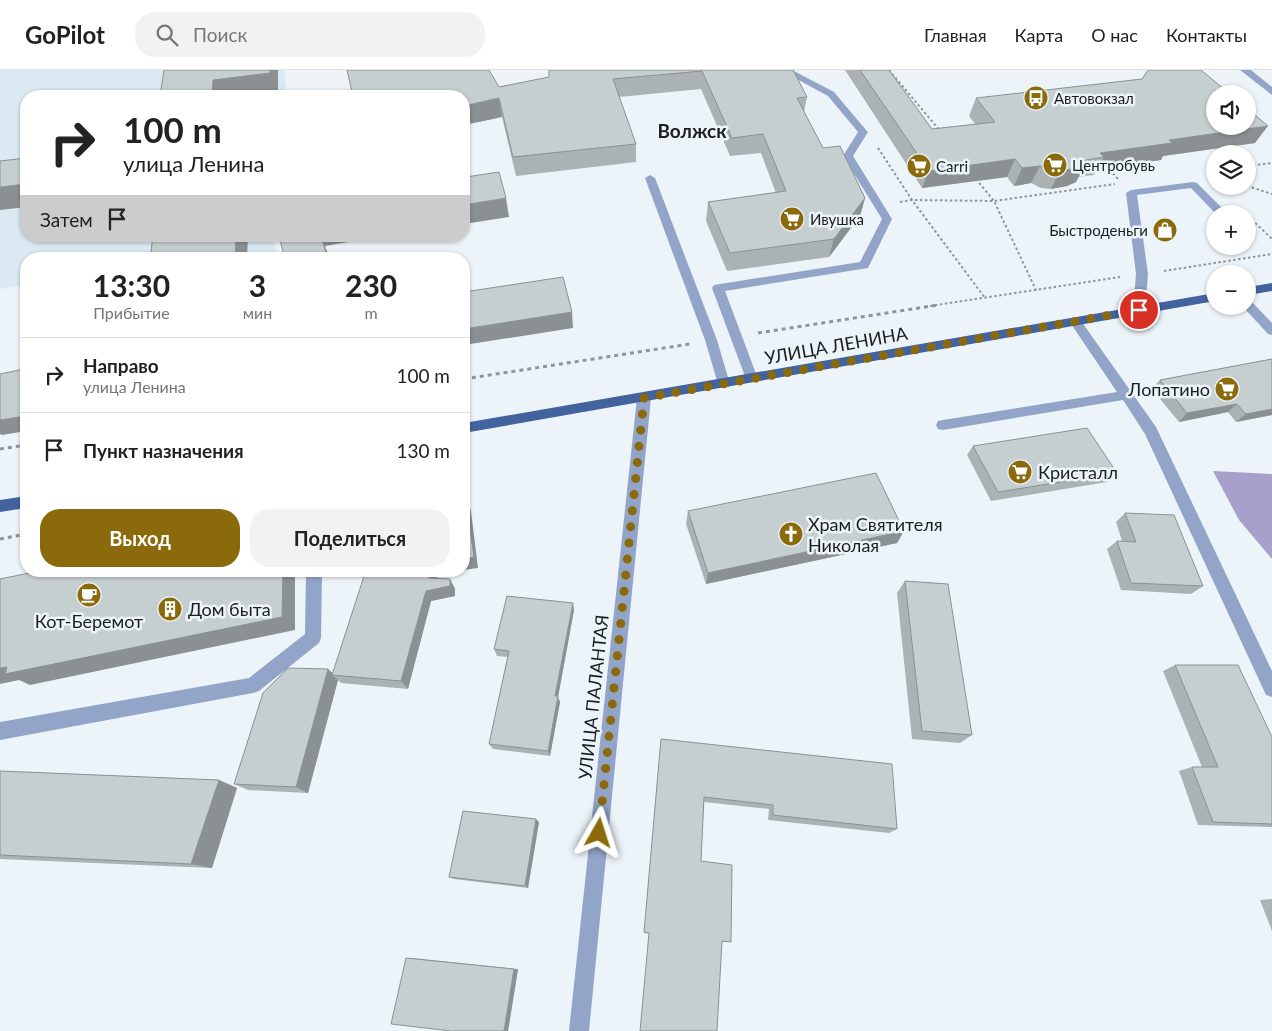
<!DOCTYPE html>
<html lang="ru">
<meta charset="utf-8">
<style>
body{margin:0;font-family:Lato,sans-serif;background:#f2f2f2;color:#222;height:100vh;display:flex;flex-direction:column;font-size:19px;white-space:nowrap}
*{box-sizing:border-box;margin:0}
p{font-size:16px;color:#767676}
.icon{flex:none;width:28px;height:28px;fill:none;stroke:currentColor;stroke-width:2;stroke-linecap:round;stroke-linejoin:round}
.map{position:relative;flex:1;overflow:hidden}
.drawer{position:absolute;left:20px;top:182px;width:450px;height:325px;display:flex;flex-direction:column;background:#fff;border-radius:20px;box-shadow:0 1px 4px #0004}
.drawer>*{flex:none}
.banner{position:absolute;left:20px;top:20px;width:450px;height:152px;border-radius:20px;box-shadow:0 1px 4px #0004;background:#fff;color:#222;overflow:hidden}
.buttons{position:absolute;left:1206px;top:15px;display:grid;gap:10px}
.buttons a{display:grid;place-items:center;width:50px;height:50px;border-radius:50%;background:#fff;box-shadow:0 1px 4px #0004;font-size:25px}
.pin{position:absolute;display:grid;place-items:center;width:42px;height:42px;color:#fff;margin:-21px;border:2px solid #fff;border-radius:50%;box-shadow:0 1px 5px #0007}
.me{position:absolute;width:55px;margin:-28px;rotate:6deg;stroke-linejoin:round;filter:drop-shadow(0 0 4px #0008)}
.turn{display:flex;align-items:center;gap:18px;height:105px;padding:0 20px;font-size:22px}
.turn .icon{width:65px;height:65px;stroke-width:2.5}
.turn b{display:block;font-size:35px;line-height:42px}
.then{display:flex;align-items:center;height:48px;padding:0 20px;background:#0003;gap:10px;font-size:19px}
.eta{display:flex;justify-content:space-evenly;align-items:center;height:85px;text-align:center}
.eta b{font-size:30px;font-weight:700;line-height:35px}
.cta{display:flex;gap:10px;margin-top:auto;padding:10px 20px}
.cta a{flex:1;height:58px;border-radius:20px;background:#8a6a0a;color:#fff;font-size:20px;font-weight:700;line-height:58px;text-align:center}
.cta a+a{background:#f2f2f2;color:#222}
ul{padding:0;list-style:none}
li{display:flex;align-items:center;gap:15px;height:75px;padding:0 20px;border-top:1px solid #e0e0e0}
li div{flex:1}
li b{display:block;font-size:19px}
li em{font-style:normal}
header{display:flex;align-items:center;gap:30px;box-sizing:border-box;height:70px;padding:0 25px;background:#fff;border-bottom:1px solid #e0e0e0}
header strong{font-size:24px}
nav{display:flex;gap:28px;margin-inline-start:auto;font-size:18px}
.search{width:350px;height:45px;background:#f2f2f2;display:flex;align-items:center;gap:12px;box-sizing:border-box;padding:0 18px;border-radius:20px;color:#767676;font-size:19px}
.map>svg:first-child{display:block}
.built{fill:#dae9f2}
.water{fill:#a7a0cb}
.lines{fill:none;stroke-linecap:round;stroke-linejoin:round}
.path-far1{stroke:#8f9598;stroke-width:2;stroke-dasharray:2.5 2.5;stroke-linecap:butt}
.path{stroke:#8f9598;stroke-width:3;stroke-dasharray:4 4;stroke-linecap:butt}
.minor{fill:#92a5c8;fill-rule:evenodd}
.major{fill:#43639f;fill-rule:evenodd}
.wall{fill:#aab2b3}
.shaded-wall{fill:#8b9192}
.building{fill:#c6cfd0;stroke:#8b9192}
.route{stroke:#8a6a0a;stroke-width:9;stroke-dasharray:0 16.2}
.labels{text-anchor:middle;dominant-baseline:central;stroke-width:5;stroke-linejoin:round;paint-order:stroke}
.far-poi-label{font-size:15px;fill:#1b1e1f;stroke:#edf4f9;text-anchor:start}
.street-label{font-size:18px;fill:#1b1e1f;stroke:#edf4f9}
.poi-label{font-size:18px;fill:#1b1e1f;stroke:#edf4f9;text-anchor:start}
.far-district-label{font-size:19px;font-weight:bold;fill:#1b1e1f;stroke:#edf4f9}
</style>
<header>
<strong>GoPilot</strong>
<div class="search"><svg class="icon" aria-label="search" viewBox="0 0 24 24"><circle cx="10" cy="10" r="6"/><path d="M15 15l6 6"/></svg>Поиск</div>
<nav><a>Главная</a><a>Карта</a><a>О нас</a><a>Контакты</a></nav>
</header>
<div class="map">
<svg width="1272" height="961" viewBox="0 0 1272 961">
<rect width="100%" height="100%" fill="#edf4f9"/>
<path class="built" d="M0,0H285L286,24L271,26H26V166H275L276,189H26V215L0,219Z"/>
<path class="water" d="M1213,401L1272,404V489L1239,450Z"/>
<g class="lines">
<path class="path-far1" d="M889,0L941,62
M878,78L912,130L985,228
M1106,96L1119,110
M1248,96L1272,93
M976,109L994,131L1036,220
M1247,116L1272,124
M900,132L912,130L994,131L1115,114
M1248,146L1272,169
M1164,201L1272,184
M930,236L1120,207"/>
<path class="path" d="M758,263L938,235
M464,309L690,274
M0,379L26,375
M0,469L26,464"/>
<path class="minor" d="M780,0H792L834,22L866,60L868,62L853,86L892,149L868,198L725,221L758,309L757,312H747L746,309L712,218L714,215L860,192L882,149L843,86L858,62L828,26Z
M1240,0H1251L1272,17V25Z
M650,105L655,108L717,270L730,314L729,317H719L718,314L705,270L645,108Z
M1193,112L1197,113L1228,144H1216L1191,118L1137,125L1148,204L1145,240L1143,243H1135L1133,240L1136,204L1126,123L1131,120Z
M1248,231L1252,232L1272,253V265L1268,264L1244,238L1243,236H1248Z
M1075,247L1079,248L1156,357L1272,601V627L1266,625L1145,364L1123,330L943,360L938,359L936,355L938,351L943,350L1117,322L1069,251Z
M644,323L649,324L651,328L589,961H569L637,328L639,324Z
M306,501H322L321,568L319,573L259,621L253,623L0,670V652L249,608L305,564Z"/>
<path class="major" d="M1272,213V221L1248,225V217Z
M1215,223V231L464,363V353Z
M26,426V438L0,442V430Z"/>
</g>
<path class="wall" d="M549,0H793L807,27L804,42L823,78L865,128L860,146L829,187L727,201L706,151L708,132L776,123L761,83L730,86L701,19L619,27L636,74V92L516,106L502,47L464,55V26L499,17L549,7Z
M845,0H889L932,59L975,54L969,46L976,28L1255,73L1163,86L1161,90L1097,99L1094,105L1078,107L1076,112L1067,116L1051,119L1041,118L1031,113L1014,116L1007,107L922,118Z
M1272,289V345L1236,352L1228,342L1179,352L1152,319L1160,310Z
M973,376L1117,403L1107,412L991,431L967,385Z
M688,441L904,461L897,473L706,514L686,454Z
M1125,443L1203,516L1191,524L1121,520L1107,479L1117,471H1122L1116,452Z
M406,501H459L438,505L437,508L450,509L455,519V526L431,531L408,619L341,613L338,610L308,723L248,720L234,714L332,603L407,506Z
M905,511L972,665L960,673L912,669L897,523Z
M574,540L558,627L560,632L550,686L493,679L489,674L508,587L497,586L494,579Z
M1175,595L1272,667V757L1198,755L1179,701L1192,697H1202L1163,601Z
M661,669L897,759L889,763L768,750L769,739L704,732L701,791L731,872H727L644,863Z
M0,701L219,710L237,718L212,798L0,789Z
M539,752L528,818L454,809L449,807Z
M1272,829V861L1260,830Z
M406,888H412L518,899L508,961H451Z"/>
<path class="shaded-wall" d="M270,0H278V23L254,26H212L213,10Z
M499,28L502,47L464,55V36Z
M1268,56L1255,73L1163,86L1161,90L1097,99L1104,87L1100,83L1169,70Z
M1015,89L1007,107L922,118L929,101Z
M1085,95L1076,112L1067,116L1051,119L1060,101Z
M1040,96L1031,113L1014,116L1022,98Z
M26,114V137L0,140V117Z
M506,128L509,147L464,154V135Z
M865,128L860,146L829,187L834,169Z
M236,166H248L247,189H235Z
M321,166H385L325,176L330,189H328Z
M572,242L573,258L464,275V259Z
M1237,334L1228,342L1179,352L1187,343Z
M1272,339V345L1236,352L1246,344Z
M26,346V361L2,365L0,364V350Z
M466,430L471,441L478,498L464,500Z
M904,461L897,473L706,514L708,503Z
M283,501H295V560L30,615L19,610L0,614V598L7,597Z
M431,501H459L438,505L435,518L429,508Z
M450,509L455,519V526L431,531L408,619L401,611L426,521Z
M573,533L574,540L558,627L560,632L550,686L548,681L555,626Z
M328,599L335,605H332L338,610L308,723L296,717Z
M219,710L237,718L212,798L191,794Z
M536,749L539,752L528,818L525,816Z
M514,899H518L508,961H504Z"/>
<path class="building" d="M164,0H270V3L213,10L212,26H160Z
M347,0H489L499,17L549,7V0H793L807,27L797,28L823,78L840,76L865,128L834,169L730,183L708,132L786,121L763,64L732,68L702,1L613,9L636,74L513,87L499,28L464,36V26H350H353Z
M860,0H889L932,59L995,52L976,28L1142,9L1148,0H1201L1230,24H1215V56H1248V39L1268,56L1169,70L1172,73L1100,83L1104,87L1086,90L1085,95L1077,98L1060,101L1050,100L1040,96L1022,98L1015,89L929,101Z
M26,88V114L0,117V91Z
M464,100L466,107L499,102L506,128L464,135Z
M153,166H236L235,189H150Z
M279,166H321L328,189H285Z
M563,207L572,242L464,259V222Z
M1272,289V339L1246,344L1237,334L1187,343L1160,310Z
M26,293V346L0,350V304L24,299Z
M1087,358L1117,403L998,422L973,376Z
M876,403L904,461L708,503L688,441Z
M464,430H466L474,487L464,489Z
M1125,443L1174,445L1203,516L1131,513L1117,471L1136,472Z
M39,501H283L282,547L5,604L7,597L0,598V509Z
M406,501H431L429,508L450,509V516L426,521L401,611L332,605L365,503L407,506Z
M905,511L948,514L972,665L922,661Z
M507,526L573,533L555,626H558L548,681L489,674L509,581L494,579Z
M1175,595H1238L1272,667V754L1213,752L1192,697H1218Z
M288,598L328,599L296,717L234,714L263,623Z
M661,669L892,694L897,759L773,745V735L704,727L701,791L732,795L731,872L722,871L717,961H640L649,863L644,862Z
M0,701L219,710L191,794L0,785Z
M463,741L536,749L525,816L449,807Z
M406,888L514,899L504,961H451L391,954Z"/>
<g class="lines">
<path class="route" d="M599,763L644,328L1139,240"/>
</g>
<defs>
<symbol id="bus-disc" viewBox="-11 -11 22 22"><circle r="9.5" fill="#8a6a0a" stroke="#edf4f9"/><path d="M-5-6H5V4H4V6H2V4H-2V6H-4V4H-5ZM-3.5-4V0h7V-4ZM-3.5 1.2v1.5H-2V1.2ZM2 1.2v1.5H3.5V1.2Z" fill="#fff"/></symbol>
<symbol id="supermarket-disc" viewBox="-11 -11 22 22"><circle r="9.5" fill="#8a6a0a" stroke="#edf4f9"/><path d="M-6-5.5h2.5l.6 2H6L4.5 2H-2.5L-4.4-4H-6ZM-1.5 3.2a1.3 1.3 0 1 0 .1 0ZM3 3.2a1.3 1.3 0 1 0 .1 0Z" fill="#fff"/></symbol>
<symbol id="shop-disc" viewBox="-11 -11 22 22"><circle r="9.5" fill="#8a6a0a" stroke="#edf4f9"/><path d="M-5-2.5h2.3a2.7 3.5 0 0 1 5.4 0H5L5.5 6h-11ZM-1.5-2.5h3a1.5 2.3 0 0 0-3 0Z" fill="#fff"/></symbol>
<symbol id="church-disc" viewBox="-11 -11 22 22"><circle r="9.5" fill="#8a6a0a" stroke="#edf4f9"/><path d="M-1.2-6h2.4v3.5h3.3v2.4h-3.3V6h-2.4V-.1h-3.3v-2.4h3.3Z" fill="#fff"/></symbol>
<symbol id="cafe-disc" viewBox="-11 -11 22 22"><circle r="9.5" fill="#8a6a0a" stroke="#edf4f9"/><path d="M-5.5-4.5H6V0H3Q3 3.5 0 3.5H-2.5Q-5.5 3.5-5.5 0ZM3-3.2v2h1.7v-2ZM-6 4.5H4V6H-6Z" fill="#fff"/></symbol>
<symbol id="building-disc" viewBox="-11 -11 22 22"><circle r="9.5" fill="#8a6a0a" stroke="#edf4f9"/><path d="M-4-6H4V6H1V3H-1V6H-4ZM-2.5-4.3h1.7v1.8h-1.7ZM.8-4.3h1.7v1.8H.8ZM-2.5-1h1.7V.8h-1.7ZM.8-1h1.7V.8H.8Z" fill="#fff"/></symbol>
</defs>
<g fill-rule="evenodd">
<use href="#bus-disc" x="1022" y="14" width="28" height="28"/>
<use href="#supermarket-disc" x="1041" y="81" width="28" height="28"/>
<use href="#supermarket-disc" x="905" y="82" width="28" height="28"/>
<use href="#supermarket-disc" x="778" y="135" width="28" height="28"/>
<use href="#shop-disc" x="1151" y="146" width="28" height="28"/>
<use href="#supermarket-disc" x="1213" y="305" width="28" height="28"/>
<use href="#supermarket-disc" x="1006" y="388" width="28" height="28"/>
<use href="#church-disc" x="777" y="450" width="28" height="28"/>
<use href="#cafe-disc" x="75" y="511" width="28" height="28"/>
<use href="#building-disc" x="156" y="525" width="28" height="28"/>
</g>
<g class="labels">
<g class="far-poi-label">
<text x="1054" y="28">Автовокзал</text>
<text x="1072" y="95">Центробувь</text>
<text x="936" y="96">Carri</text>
<text x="810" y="149">Ивушка</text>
<text x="1148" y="160" text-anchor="end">Быстроденьги</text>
</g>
<g class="street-label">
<text transform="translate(836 275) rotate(-10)">УЛИЦА ЛЕНИНА</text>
<text transform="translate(593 627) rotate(-84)">УЛИЦА ПАЛАНТАЯ</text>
</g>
<g class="poi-label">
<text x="1210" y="319" text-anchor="end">Лопатино</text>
<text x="1038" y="402">Кристалл</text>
<text x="808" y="454">Храм Святителя<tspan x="808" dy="21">Николая</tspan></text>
<text x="188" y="539">Дом быта</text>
<text x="89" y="551" text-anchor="middle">Кот-Беремот</text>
</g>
<g class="far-district-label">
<text x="692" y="60">Волжск</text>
</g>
</g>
</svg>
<div class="buttons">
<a><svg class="icon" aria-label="sound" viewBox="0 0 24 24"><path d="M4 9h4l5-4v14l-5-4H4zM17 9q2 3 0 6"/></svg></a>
<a><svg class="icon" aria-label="layers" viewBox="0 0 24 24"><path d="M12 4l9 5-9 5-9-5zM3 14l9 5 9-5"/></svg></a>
<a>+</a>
<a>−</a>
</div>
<div class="pin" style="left:1139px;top:240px;background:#d93025"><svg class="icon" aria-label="arrive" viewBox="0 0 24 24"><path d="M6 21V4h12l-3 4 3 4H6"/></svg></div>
<svg class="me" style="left:599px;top:763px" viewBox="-20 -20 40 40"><path d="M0-17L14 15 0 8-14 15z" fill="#8a6a0a" stroke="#fff" stroke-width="4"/></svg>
<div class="banner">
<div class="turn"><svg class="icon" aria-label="right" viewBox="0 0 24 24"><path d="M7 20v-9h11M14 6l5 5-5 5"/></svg><div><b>100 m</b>улица Ленина</div></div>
<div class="then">Затем<svg class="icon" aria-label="arrive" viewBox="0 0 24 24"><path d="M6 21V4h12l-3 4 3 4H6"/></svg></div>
</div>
<section class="drawer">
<div class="eta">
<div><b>13:30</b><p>Прибытие</p></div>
<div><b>3</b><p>мин</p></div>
<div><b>230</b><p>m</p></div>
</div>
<ul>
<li><svg class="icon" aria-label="right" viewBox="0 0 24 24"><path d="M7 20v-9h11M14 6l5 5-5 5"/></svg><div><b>Направо</b><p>улица Ленина</p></div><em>100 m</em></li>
<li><svg class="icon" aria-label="arrive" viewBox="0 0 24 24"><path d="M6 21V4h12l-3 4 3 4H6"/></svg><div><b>Пункт назначения</b></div><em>130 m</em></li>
</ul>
<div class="cta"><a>Выход</a><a>Поделиться</a></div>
</section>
</div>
